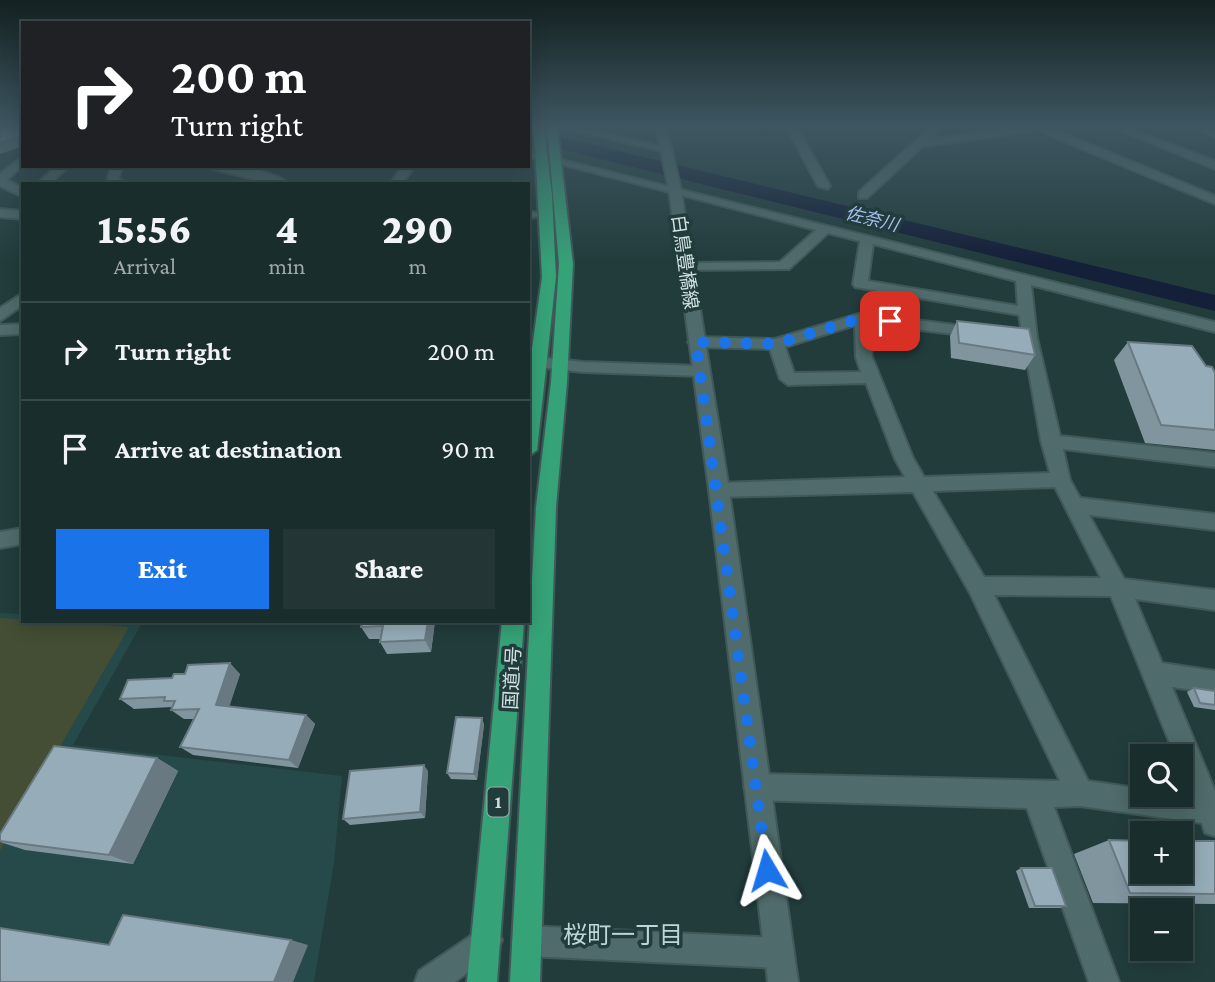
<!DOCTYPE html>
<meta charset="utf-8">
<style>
body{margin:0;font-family:"Crimson Pro","Noto Sans JP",serif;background:#233535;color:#f1f3f6;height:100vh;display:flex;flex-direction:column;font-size:26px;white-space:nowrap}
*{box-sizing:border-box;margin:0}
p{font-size:23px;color:#9fa8aa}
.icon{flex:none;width:38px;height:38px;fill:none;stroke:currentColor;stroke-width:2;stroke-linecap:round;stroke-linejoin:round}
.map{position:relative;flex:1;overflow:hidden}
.details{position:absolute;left:21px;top:182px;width:509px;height:441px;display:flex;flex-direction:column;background:#1a2d2d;border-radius:0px;box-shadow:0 4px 18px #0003,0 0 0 2px #384949}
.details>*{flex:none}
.top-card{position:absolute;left:21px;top:21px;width:509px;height:147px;border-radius:0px;box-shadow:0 4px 18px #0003,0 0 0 2px #384949;background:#202124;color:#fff;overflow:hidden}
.fabs{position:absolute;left:1130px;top:744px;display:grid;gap:14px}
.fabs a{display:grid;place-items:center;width:63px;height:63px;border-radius:0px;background:#1a2d2d;box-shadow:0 4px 18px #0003,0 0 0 2px #384949;font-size:35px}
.pin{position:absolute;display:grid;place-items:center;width:60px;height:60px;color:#fff;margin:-30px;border-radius:14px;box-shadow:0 4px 10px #0006}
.me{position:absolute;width:77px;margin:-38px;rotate:353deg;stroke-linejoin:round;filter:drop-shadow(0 0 5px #0008)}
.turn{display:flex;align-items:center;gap:24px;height:147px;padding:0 35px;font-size:32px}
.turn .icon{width:91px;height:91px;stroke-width:2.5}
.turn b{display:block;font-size:49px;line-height:60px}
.eta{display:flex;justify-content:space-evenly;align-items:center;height:119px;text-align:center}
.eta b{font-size:42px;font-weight:800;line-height:49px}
.action{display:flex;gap:14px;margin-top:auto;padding:14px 35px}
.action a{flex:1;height:80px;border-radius:0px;background:#1a73e8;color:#fff;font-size:28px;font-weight:800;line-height:80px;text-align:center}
.action a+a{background:#233535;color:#f1f3f6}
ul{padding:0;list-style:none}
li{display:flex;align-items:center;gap:21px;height:98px;padding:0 35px;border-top:2px solid #384949}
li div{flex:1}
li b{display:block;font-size:26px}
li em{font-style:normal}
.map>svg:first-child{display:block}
.built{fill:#264949}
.green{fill:#434e34}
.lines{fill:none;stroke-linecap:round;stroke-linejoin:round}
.river{fill:#141f39;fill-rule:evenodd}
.minor-casing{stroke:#405858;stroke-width:4}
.secondary-casing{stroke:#405858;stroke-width:4}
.trunk-casing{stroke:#405858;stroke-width:4}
.minor{fill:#506b6b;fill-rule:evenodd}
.secondary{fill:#506b6b;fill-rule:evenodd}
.trunk{fill:#36a278;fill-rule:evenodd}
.wall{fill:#81959f}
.shaded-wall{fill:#697982}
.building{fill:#96adb9;stroke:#697982;stroke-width:2}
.route{stroke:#1a73e8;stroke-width:12;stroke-dasharray:0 21.6}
.labels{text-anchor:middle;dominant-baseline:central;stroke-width:7;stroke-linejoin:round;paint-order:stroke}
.far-water-label{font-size:18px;font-style:italic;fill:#a6bef5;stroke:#223c3c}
.shield{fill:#223c3c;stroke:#9cafaf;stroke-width:2}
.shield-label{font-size:18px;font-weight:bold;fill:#d1e0e0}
.street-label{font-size:19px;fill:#d1e0e0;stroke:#223c3c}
.near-neighbourhood-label{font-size:24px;fill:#bad8d7;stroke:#223c3c}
</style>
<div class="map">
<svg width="1215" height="982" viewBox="0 0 1215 982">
<rect width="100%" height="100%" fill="#223c3c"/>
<path class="built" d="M0,613L23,614V621H143L73,745L342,776L334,863L314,982H0Z"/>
<path class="green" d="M0,618L129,627L0,851Z"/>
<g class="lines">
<path class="river" d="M528,129L1215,295V311L528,141Z"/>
<defs>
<path id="minor" d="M557,126H575L672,149L666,152Z
M786,126H796L830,186L828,189L818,186Z
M932,126H943L931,139L1018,126H1046L1215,196V204L1036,130L922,147L867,198H859V192Z
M1109,126H1123L1215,161V169Z
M1186,126H1200L1215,131V138Z
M528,150L547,157L541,160L528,157Z
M23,156V165L7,180L23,188V197L0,186V174Z
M553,158L1215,322V332L1031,285L1037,338L1060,436L1215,453V467L1063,449L1070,480L1080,498L1215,514V530L1089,515L1124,579L1215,590V610L1135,599L1162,663L1215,671V693L1172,687L1215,791V836L1205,833L1202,823L1080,806L1054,807L1119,982H1089L1027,808L757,800L748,796L744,787L748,778L757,774L1060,781L970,593L913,492L719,497L712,495L709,490L712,485L719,483L905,477L895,459L866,383L788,385L780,379L770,349L696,347L688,342L696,337L775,339L862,313L985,329L987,332L979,337L870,324L872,357L913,458L924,477L1050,473L1041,441L1019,315L855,287L853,284L860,241L828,233L789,269L681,270V264L686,263L780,262L816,230L553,162ZM873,244L1016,281L1018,306L868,281ZM855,325L856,357L861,372L794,373L785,347ZM1055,487L1101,578L984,577L933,491ZM994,595L1111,596L1175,756H1181V771L1191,795L1143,794V789L1088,781Z
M56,166H69L50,184H37Z
M111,166H123L118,178L128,184L107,183Z
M201,166C228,166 268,167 290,184H272Z
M403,166H415L402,184H390Z
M0,209L23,211V219L0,217Z
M528,211L537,213L538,216L528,219Z
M23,293V305L0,321V308Z
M23,324V334L0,335V325Z
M528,356L583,362L701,366L709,371L701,376L583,372L528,366Z
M23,528V544L0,548V532Z
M487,925L497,930L502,940L497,950L455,982H415L419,971Z
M527,926L778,938L789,942L793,953L789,964L778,968L527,956L517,951L512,941L517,931Z"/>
<path id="secondary" d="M656,126H666L681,190L729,490L798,982H768L709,490L669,190Z"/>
<path id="trunk" d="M534,126H544L552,195L556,277L537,450L528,457V377L542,277Z
M547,126H557L573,264L567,382L556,507L540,982H510L536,507L551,382L559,264Z
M502,621H524L497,982H467Z"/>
</defs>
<use href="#minor" class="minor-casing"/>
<use href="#secondary" class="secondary-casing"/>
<use href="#trunk" class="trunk-casing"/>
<use href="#minor" class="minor"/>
<use href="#secondary" class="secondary"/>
<use href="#trunk" class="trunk"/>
</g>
<path class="wall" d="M957,321L1035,355L1025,370L951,358L950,336Z
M1128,342L1206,366L1215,373V450L1145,443L1114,360Z
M293,621H341L294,624Z
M435,621L431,652L387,654L380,642L381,639H369L361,627Z
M240,674L229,706L306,715L315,724L298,768L193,755L180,747L194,719H184L171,710L172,707L134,709L120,699L172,678Z
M1194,688L1215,691V710L1194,707L1187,692Z
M482,718L484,725L477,780L451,779L447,773Z
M157,758L178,771L133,864L25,850L0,842V834Z
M428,771L425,818L350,825L343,819Z
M1109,840L1215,841V904L1093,903L1074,854Z
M1021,868L1066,906L1060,908H1029L1016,871Z"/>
<path class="shaded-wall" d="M23,135V146L0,154V143Z
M428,621H435L431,652L425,640Z
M230,663L240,674L227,714L216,705Z
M306,715L315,724L298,768L289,760Z
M482,718L484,725L477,780L474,774Z
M157,758L178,771L133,864L109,855Z
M424,765L428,771L425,818L420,812Z
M291,940L308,945L293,982H274Z"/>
<path class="building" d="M0,126H23V135L0,143Z
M957,321L1029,329L1035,355L959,343Z
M1128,342L1192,346L1206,366L1212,367L1215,373V430L1161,425Z
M362,621H428L425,640L380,642L383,626L361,627Z
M230,663L216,705L306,715L289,760L180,747L199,709L171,710L175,701H164L165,697L120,699L128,680L172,678L174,674H185L188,665Z
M1194,688L1215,691V705L1200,703Z
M456,717L482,718L474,774L447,773Z
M54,746L157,758L109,855L0,841V834Z
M424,765L420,812L343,819L350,771Z
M1109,840L1143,841V872H1181V841H1215V894L1130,893Z
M1021,868H1052L1066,906H1035Z
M123,915L291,940L274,982H0V928L109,945Z"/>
<linearGradient id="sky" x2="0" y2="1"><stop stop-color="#132121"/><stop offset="0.48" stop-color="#3e5661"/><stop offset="1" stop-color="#3e5661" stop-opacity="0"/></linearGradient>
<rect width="1215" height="263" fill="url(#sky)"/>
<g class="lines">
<path class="route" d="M767,870L696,342L776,344L862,318L890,321"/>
</g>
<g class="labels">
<g class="far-water-label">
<text transform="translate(872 219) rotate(14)">佐奈川</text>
</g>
<rect class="shield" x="487.5" y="787.5" width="21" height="29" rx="5"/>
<g class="shield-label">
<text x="498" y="802">1</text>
</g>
<g class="street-label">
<text transform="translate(685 262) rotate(82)">白鳥豊橋線</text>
<text transform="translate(512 678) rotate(-87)">国道1号</text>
</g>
<g class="near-neighbourhood-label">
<text x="623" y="934">桜町一丁目</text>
</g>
</g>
</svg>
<div class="fabs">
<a><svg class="icon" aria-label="search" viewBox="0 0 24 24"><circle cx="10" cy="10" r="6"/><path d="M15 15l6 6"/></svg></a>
<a>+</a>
<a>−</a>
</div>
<div class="pin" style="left:890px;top:321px;background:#d93025"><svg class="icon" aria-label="arrive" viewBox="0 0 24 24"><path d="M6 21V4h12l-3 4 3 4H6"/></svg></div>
<svg class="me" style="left:767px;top:870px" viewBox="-20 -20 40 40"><path d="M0-17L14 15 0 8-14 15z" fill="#1a73e8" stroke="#fff" stroke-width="4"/></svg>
<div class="top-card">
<div class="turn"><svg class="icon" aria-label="right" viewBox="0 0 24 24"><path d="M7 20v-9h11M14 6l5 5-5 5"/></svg><div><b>200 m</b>Turn right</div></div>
</div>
<section class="details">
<div class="eta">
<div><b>15:56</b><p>Arrival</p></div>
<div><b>4</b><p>min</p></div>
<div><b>290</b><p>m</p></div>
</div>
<ul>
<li><svg class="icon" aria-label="right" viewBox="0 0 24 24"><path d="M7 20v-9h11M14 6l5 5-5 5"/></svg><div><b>Turn right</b></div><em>200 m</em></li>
<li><svg class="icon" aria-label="arrive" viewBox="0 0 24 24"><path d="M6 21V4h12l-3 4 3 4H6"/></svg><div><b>Arrive at destination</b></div><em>90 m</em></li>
</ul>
<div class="action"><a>Exit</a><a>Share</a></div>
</section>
</div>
